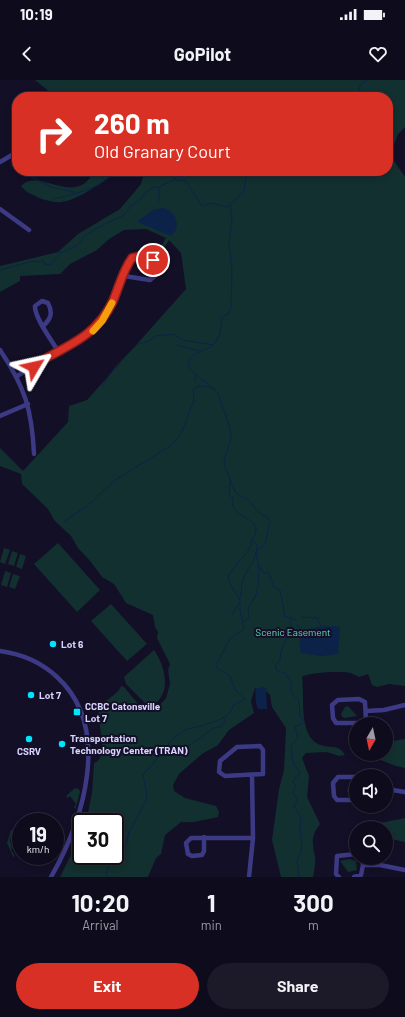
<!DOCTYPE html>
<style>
body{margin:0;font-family:Barlow,sans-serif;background:#1c1929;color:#f1f3f6;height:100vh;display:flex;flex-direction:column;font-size:15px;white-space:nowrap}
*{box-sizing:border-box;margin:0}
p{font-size:13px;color:#9b9ba3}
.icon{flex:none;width:22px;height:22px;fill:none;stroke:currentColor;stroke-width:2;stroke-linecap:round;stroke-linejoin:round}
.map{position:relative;height:797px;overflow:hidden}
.side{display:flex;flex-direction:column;background:#0e0b1c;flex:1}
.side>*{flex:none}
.guide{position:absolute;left:12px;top:12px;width:381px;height:84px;border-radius:16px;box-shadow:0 2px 6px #0003,0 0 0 1px #2e2b3b;background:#d93025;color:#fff;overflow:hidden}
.needle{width:26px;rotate:189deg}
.tools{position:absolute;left:349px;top:637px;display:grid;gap:8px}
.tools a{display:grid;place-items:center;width:44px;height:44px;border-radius:50%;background:#0e0b1c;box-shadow:0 2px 6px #0003,0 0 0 1px #2e2b3b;font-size:20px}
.speed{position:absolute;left:12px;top:733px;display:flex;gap:8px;font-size:20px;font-weight:700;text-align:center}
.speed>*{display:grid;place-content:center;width:52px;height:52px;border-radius:50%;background:#0e0b1c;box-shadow:0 2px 6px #0003,0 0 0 1px #2e2b3b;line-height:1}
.speed small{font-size:10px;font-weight:400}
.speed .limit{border:2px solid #111;border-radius:6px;background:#fff;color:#111}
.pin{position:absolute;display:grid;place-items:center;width:34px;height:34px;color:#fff;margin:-17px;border:2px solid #fff;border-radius:50%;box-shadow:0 1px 4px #0007}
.me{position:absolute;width:44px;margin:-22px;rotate:54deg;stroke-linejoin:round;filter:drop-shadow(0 0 3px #0008)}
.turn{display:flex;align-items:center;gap:14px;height:84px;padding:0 16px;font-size:18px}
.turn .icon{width:52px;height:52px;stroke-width:2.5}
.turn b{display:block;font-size:28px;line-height:34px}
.eta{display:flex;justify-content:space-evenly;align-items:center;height:68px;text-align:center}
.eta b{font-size:24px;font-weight:700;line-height:28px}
.button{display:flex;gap:8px;margin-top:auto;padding:8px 16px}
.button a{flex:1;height:46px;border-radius:24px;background:#d93025;color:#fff;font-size:16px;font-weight:700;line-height:46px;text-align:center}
.button a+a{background:#1c1929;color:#f1f3f6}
.status{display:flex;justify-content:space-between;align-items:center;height:28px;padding:0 20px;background:#0e0b1c;direction:ltr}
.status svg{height:11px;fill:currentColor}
header{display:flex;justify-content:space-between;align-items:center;height:52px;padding:0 16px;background:#0e0b1c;font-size:18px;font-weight:700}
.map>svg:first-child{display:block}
.green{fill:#12302f}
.water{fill:#0c2248}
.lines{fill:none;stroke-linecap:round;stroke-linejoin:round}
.stream{stroke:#0c2248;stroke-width:1}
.minor{stroke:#3d3a85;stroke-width:4.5}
.route-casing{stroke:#8d1f18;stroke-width:10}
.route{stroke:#d93025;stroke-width:7}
.slow{stroke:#f59e0b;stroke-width:7}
.poi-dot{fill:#00e5ff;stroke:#130f26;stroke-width:1.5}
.labels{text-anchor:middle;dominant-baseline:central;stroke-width:4;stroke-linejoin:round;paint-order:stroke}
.park-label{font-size:10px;fill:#5fe0c0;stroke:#130f26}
.poi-label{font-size:10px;font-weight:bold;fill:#d9d4ff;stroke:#130f26;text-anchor:start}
</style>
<div class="status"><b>10:19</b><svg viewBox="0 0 49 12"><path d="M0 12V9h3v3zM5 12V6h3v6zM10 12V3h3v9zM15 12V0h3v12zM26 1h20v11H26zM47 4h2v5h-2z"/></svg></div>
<header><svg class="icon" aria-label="back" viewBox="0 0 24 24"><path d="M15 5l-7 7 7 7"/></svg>GoPilot<svg class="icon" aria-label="heart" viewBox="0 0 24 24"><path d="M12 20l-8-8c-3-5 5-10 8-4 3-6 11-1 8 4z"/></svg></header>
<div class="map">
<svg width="405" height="797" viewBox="0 0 405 797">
<rect width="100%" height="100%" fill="#130f26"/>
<path class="green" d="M35,0H405V47L398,54L390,75L405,97V606L389,604L377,607L372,605L368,594L359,597C357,596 353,594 351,593C342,591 309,592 302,597C305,617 297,661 324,666C334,668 339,665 345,675L339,676L327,672L306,673L302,678L309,696L307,717L320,744C311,756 312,762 315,777C316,783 314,791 313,797H281L272,760L279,709L284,690L286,648L272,627L270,615L266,611L255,608L251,621L254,633L229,650L218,665L202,674L179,694L173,705L174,711L185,718L216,726L219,732L218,737L194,742H181L165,755L161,774L156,778L148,797H60L81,755V776H115V742H86L92,713L94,683C110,678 97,644 99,631C102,619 117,617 121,606L124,607L140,626L146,631L155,629L160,625L166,618L170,604L168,590L170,584L157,558L158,552L155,547L153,535L126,523L114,504L102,497L91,482L78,468L71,456L54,440L48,429L22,404L21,394L0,386V368L23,391L68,342L69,326L87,320L186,209L181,173L169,160L157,179L155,177L166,158L146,149L124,150L109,159L97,170L70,184L60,194L20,196V201L0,212V186L58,172L78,154L120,129L141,104L143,97L138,91H388V17H56Z
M94,91H119C104,100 78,121 61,122C54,123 46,120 39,118C32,114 26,113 21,106C39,86 76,129 94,91Z
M58,463L100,510L77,532L34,484Z
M4,468L10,470L5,484L0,482Z
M12,471L18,473L14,486L8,484Z
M20,474L26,476L22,489L16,487Z
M5,491L11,493L7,507L1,505Z
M13,494L20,496L15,509L9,507Z
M111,524L147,564L127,581L91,541Z
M154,570C166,587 173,617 149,627L126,604L124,597Z
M348,626L357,636L345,638L342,637L341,634L345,627Z
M405,659V688L396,686L365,674H386V662Z
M349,706L356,707V714L347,712Z
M75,708L79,709L80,712L68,755L75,729L74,727L76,724L70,716L68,718L66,716Z
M405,738V762L386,758V748H366L365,745L368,743H380Z
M11,750H13L10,760L12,768L11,770L15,776L13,777L7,763Z
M350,779L356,781L357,790L348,792L340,781Z"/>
<path class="water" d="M163,128C176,130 182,148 171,156L140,143L138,141L153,130Z
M334,546L340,547L338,574L321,576L301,573C294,546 315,547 334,546Z
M263,607L266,608L267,629H258L256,623L255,609Z"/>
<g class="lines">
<path class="stream" d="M357,17L360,6L367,0
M10,85L17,88
M20,91L51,107L74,112
M166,91L178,101L185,100L202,126L211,123L227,127L244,111L247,91
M159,107V121
M54,118C64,118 84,111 94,107C103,103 110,95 121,91
M230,125L232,137L229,165L232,190L231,228L229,233L222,237C221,246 221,256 214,264C207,272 191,271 188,283C191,299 216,302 220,319C223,330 229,341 231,353C232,362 225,373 224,382C224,386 234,410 236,413C239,416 244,417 247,419C256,426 255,432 267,437L270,441L265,464L256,472
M0,190L33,181L40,182L43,179L45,184L50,185L60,173L77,166L86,155L97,148L124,135L130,127L141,119L145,113L154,107H159L176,99
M177,265L199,271
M195,295V302L199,306
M102,306L116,286L138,264L149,261L155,256L173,254L183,260L213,265
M65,441L86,427L115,400L172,365L181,354L194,320L193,310C198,304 207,306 213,309
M259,486L264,493H269L274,507L280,510L285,536L296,540
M240,518C242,512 241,505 243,499C248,487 258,479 257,464L253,461
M231,537L239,523
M302,537L317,538L321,546
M291,538V548L281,571L280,580L275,586L277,591L285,593L291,602V612L299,621L300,635L303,639L302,644L295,647L298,658L291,666L293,682L300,693L293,701L296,707L293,713L298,720L294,726L301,737L300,747L302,768L297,781L299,797
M242,543L249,538L248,528L256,515L258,505L259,488L256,473
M297,545L300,549
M181,669C190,666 203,656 211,650C214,647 219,648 222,645C224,644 225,639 226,637
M115,772L125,767L129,753L146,720L147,715L143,695L161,674H165L170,661L186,649C190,650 221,640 225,637C230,634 231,630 234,625C237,622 242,622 245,619L235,610L230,596L217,588L216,585L230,559L244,549L240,530V520L230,504L228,497C233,485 246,477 251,465C252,463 251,461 252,459C253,457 255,455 256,451C258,436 229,439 233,418L229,415L230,401
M107,797L106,793L113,776"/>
<path class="minor" d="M0,82L17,72
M0,129L29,150
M43,246C51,239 53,233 48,223L42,221L35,226C34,237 52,261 58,271
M0,270C25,307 32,330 34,374
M12,288L24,283L39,281
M17,296L85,256L98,246L106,236L124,196L150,200L157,194L158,188L153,181L137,176L130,181L124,196
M0,336L28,324
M0,571C22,574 41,582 57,597C113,648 83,741 51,797
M338,620L359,619L365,622L366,641L362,643H336L333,638L332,625Z
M366,631L384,630L405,625
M260,666L263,670V694L225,696L219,692L220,681L237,667Z
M356,697H338L333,703L334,716L337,720H356
M386,709L405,712
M204,757V771L202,775L192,776L188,774L186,763L191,758H253
M363,785H380L405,790
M249,797L253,758L252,695
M339,797L336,794L337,776L356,774
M354,797L361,795L363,785L362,778"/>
</g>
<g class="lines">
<defs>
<path id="route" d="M34,287L39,282C71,264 97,255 113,221C119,207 123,190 132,178L141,176L153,180"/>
</defs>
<use href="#route" class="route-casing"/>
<use href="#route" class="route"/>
<path class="slow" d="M93,251L102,241L112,223"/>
</g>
<g class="poi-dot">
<circle cx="53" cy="564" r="4"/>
<circle cx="31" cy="615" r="4"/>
<rect x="73" y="628" width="8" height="8" rx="2"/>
<circle cx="29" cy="659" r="4"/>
<circle cx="62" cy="664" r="4"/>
</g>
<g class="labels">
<g class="park-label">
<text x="293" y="552">Scenic Easement</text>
</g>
<g class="poi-label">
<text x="61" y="564">Lot 6</text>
<text x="39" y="615">Lot 7</text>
<text x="85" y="626">CCBC Catonsville<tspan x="85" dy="12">Lot 7</tspan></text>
<text x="70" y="658">Transportation<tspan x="70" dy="12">Technology Center (TRAN)</tspan></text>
<text x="29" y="671" text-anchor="middle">CSRV</text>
</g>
</g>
</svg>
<div class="tools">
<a><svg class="needle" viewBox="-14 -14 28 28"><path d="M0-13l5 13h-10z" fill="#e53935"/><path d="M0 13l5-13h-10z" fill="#9b9ba3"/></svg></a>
<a><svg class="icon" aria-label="sound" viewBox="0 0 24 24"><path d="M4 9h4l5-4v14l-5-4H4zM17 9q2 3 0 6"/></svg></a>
<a><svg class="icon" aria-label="search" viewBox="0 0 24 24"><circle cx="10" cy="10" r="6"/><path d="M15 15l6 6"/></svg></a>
</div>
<div class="speed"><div>19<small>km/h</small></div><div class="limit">30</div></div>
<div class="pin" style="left:153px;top:180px;background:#d93025"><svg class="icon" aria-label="arrive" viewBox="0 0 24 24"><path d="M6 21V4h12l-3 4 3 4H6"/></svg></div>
<svg class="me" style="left:34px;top:287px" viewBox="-20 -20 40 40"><path d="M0-17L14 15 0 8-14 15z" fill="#d93025" stroke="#fff" stroke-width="4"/></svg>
<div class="guide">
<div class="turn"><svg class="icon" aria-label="right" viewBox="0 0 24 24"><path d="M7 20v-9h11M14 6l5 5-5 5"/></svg><div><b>260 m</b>Old Granary Court</div></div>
</div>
</div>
<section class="side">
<div class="eta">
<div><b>10:20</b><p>Arrival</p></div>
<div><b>1</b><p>min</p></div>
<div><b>300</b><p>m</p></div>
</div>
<div class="button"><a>Exit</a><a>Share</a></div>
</section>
